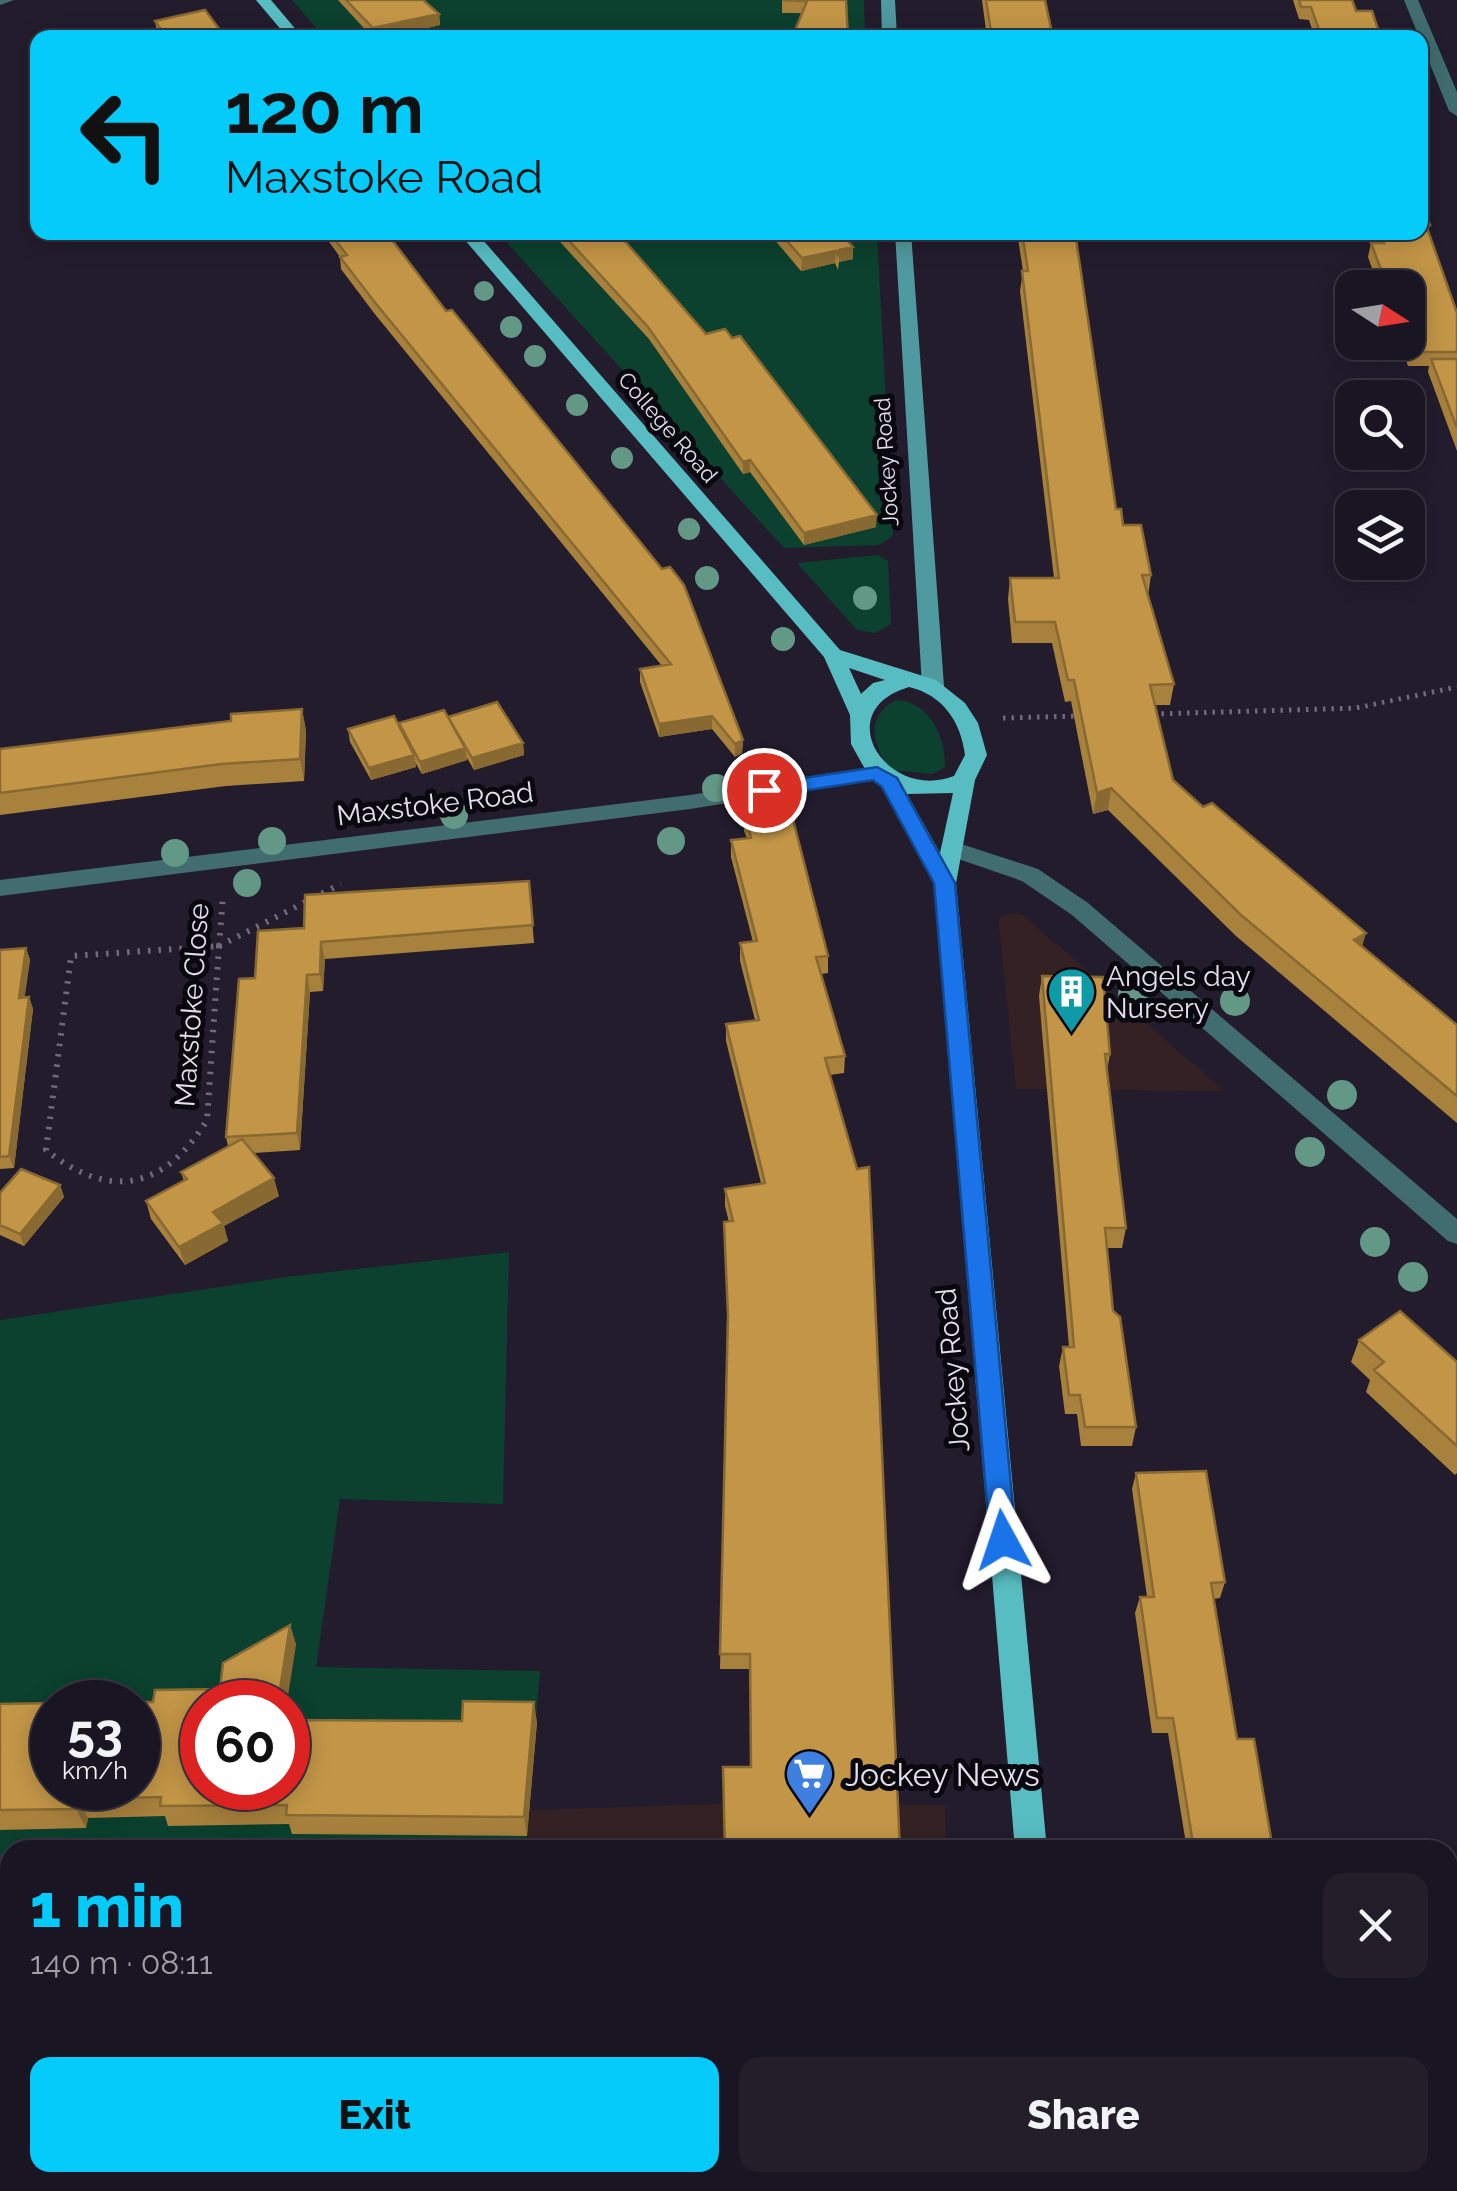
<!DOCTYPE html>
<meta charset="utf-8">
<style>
body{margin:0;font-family:Raleway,sans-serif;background:#231e2a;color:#f1f3f6;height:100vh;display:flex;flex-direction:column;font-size:38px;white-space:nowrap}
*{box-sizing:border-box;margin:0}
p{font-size:32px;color:#9f9fa5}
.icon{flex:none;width:55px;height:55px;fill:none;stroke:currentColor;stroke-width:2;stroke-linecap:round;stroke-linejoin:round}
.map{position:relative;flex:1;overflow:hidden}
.drawer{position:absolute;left:0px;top:1840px;width:1458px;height:352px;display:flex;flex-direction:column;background:#1a1522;border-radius:30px 30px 0 0;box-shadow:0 5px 25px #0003,0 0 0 2px #383440}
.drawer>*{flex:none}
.top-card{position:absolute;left:30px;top:30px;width:1398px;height:210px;border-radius:20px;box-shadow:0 5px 25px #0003,0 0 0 2px #383440;background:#04cbf9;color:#111;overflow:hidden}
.needle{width:65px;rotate:102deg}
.fabs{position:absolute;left:1335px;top:270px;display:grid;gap:20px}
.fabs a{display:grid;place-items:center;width:90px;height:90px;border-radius:20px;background:#1a1522;box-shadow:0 5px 25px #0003,0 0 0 2px #383440;font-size:50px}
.speed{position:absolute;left:30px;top:1680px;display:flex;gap:20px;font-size:50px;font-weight:700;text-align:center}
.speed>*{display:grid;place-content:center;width:130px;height:130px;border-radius:50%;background:#1a1522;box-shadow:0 5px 25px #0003,0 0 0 2px #383440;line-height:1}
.speed small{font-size:25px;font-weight:400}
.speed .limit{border:15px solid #d22;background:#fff;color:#111}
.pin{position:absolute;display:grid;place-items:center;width:85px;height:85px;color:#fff;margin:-42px;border:5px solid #fff;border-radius:50%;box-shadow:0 2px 10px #0007}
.me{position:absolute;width:110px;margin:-55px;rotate:355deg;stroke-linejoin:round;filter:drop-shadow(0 0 8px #0008)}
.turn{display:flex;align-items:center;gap:35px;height:210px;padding:0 30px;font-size:45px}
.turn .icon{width:130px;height:130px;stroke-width:2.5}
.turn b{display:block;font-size:70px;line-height:85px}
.round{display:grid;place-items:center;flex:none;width:105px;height:105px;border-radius:20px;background:#231e2a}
.overview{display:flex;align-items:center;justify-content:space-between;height:170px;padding:0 30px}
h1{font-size:60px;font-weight:800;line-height:75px;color:#04cbf9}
.primary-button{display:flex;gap:20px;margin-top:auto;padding:20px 30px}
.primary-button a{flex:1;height:115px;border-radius:20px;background:#04cbf9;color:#111;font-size:40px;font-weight:800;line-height:115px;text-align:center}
.primary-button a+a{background:#231e2a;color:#f1f3f6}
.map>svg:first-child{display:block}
.commercial{fill:#342124}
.green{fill:#0b412e;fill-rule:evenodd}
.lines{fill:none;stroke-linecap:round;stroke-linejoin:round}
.path-far2{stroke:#6f6a79;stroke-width:5;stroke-dasharray:2.5 6;stroke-linecap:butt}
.path-far1{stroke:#6f6a79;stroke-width:6;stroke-dasharray:2.5 8;stroke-linecap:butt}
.path{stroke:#6f6a79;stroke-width:8;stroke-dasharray:4 10;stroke-linecap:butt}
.street{fill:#416d70;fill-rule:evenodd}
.secondary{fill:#4f9a9f;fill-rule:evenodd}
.primary{fill:#58bdc3;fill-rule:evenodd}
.tree{fill:#639887}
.wall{fill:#a8813d}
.shaded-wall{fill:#886932}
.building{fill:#c39647;stroke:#886932;stroke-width:2.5}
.route{fill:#1a73e8;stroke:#114b97;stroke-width:2.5}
.labels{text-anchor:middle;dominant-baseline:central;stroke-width:10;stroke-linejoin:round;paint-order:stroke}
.far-street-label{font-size:22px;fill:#e4e0ec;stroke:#0a080f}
.street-label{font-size:28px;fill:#e4e0ec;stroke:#0a080f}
.poi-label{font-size:28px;fill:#e4e0ec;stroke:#0a080f;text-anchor:start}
.near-poi-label{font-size:32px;fill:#e4e0ec;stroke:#0a080f;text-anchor:start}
</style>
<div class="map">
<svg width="1457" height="2191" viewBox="0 0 1457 2191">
<rect width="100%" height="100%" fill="#221c2d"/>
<path class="commercial" d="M1011,913L1023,915L1224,1091L1016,1089L999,925L1000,917Z
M724,1804L945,1805L946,1850H526L530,1810Z"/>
<path class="green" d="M292,0H864L865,37H324Z
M498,233H877L893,536L879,545L784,548Z
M878,555L888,561L891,624L875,633L857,630L797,563Z
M896,700C929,701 946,737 945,767L933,774L890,770C873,744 864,717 896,700Z
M509,1252L503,1504L340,1499L316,1667L540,1671L526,1850H10V1909L0,1910V1320L286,1277ZM52,1702H138V1788H52ZM202,1702H288V1788H202Z"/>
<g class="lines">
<path class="path-far2" d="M1153,714L1356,708L1457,687
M1003,718L1080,716"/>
<path class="path-far1" d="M219,946L207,1120C165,1189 110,1201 46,1150L71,956Z
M219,946L223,896
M219,946L341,884"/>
<path class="path" d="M225,2191L227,2182"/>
<path class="street" d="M0,0H14L0,5Z
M1404,0H1418L1457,92V116L1449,111Z
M877,766L888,773L885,778L690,809L0,896V880L690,795Z
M952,841L1038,869L1088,903L1457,1219V1244L1448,1241L1072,915L1022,881L944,854L941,849Z
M0,1958H10V1992H0Z"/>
<path class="secondary" d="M881,0H895L897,38H882Z
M895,232H911L944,686L933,693L922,686Z"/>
<path class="primary" d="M256,0H271L303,38H288Z
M458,232H476L840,650L936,680L965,703L978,723L987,755L975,780L956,883L1047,1850H1015L934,883L880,782L865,769L851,744L850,715L824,657ZM849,668L885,680L873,683L861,694ZM909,687C943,695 961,722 965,755L954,776C887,802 828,711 909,687ZM953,793L940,853L907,794Z
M1042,2182H1078V2191H1042Z"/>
</g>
<g class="tree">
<circle cx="484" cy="291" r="10"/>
<circle cx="511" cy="327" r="11"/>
<circle cx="535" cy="356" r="11"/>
<circle cx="577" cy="405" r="11"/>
<circle cx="622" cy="458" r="11"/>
<circle cx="689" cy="529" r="11"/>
<circle cx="707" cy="578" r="12"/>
<circle cx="865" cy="598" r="12"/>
<circle cx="783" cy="639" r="12"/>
<circle cx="716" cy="788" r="14"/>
<circle cx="454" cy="815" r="14"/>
<circle cx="272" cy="841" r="14"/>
<circle cx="671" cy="841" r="14"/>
<circle cx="175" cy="853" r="14"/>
<circle cx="247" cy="883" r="14"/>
<circle cx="1133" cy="994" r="15"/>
<circle cx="1235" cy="1001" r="15"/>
<circle cx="1342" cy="1095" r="15"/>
<circle cx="1310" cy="1152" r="15"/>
<circle cx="1375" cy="1242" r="15"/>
<circle cx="1413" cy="1277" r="15"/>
</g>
<path class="wall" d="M338,0H423L439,14L440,25L383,38H373Z
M782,0H846L802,13H782Z
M982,0H1045L1053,38H987Z
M1293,0H1352L1356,11L1381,38H1315L1309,20L1299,19Z
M155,21L226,38H160L157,32Z
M1420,198L1430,225L1428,232L1457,313V451L1428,372L1429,366H1408L1399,342H1408V288H1379L1368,257L1371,243H1376L1373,232H1420Z
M322,232H386L743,740L742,753L735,757L712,729L659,737L640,682V669L662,666L374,313L341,269L340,257Z
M551,232H617L876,527L804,545L750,472L743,474L649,339Z
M768,232H844V237L853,259L839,262L838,270L835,263L801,271Z
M1017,232H1075L1116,509L1151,575L1148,596L1174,684L1170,705H1155L1173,780L1362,946L1457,1025V1123L1236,936L1108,810L1093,814L1071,701L1065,702L1052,643H1012L1008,599L1010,578H1054L1020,291L1023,271Z
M302,709L306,731L304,781L226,786L0,815V749L231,721Z
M448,717L523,743L524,755L474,770L467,758V760L422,774L415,762L416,767L371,780L350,742L348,729L399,726Z
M745,813L828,956V973L821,974L845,1056L844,1073L830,1075L751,1767L750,1669H720L729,1222L725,1206V1189L761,1183L726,1041V1024L755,1020L740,961V943L753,942L731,857V840L747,838L744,831Z
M529,881L534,943L325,959L323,991L310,992L300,1150L254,1153L279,1196L224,1226L228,1241L185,1265L151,1219L146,1201L184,1181L181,1172L228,1146L226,1137L255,978L304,928Z
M26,948L30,960L24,997H29L33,1009L14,1168L0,1169V950Z
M1042,976L1110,1054L1107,1071L1126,1228L1122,1248H1107L1113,1311L1136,1427L1132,1446H1081L1077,1414H1065L1059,1366L1063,1347H1069L1039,996Z
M60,1185L64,1197L24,1246L0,1235V1193Z
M1359,1340L1457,1362V1473L1455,1475L1366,1392L1370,1380L1351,1362Z
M1136,1473L1225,1582L1220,1598L1213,1599L1237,1739L1273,1850H1187L1168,1733H1152L1135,1613L1140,1597H1147L1132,1489Z
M290,1625L296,1645L202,1788L537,1722L527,1836L292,1834L289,1824L168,1826L165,1816L88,1818L86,1828L0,1830V1704L153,1702L220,1689Z
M10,2182H37L36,2191H0Z
M1224,2182H1322L1324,2191H1225Z"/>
<path class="shaded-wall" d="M439,14L440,25L383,38H374L373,28Z
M853,247V259L839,262V250Z
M836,251L835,263L801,271L802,258Z
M750,460V472L743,474V462Z
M877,515L876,527L804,545V533Z
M302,709L306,731L304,781L300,759Z
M712,716V729L659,737V724Z
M743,740L742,753L735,757V744Z
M523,743L524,755L474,770L472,758Z
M465,748L467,760L422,774L420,762Z
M414,755L416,767L371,780L369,768Z
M1111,788L1108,810L1093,814L1097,793Z
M1366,933L1360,954L1354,940Z
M321,942L325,959L323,991L320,974Z
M26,948L30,960L23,1010L19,998Z
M307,975L310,992L300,1150L297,1133Z
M29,997L33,1009L14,1168L9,1156Z
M274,1178L279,1196L224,1226L228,1241L185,1265L179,1247L213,1212Z
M60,1185L64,1197L24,1246L20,1234Z
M290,1625L296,1645L287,1702H278Z
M534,1702L537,1722L527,1836L524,1817Z
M78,1799L88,1818L86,1828L76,1809Z
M10,2182H11L18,2191H9Z
M25,2182H37L36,2191H31Z"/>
<path class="building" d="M346,0H423L439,14L373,28Z
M782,0H846L848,38H792L807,1Z
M986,0H1045L1053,38H992Z
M1299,0H1352L1356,11H1372L1381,38H1322L1311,7H1301Z
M205,10L226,38H167L155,21Z
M1420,198L1430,225H1426L1457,313V352H1411L1408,342V288H1388L1371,243H1384L1380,232H1420Z
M329,232H386L446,311L452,310L662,569L670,567L684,585L743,740L735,744L712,716L659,724L640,669L671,664L373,300L340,257L347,255Z
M561,232H617L706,334L725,329L732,338L740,336L877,515L804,533L750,460L743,462L648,327Z
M779,232H840L853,247L839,250V257L836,251L802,258Z
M1022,232H1075L1116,509H1121L1123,525H1141L1151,575H1142L1174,684L1150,685L1173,780L1203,807L1212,803L1366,933L1354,940L1457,1025V1096L1241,915L1111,788L1097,793L1074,680H1068L1055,622H1015L1010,578H1059L1022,271H1028Z
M1431,359H1457V428Z
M497,702L523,743L472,758L448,717Z
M302,709L300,759L221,764L0,793V749L231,721V714Z
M444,710L465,748L420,762L399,723Z
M394,716L414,755L369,768L348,729Z
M790,808L828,956L816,957L845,1056L825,1058L857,1169L869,1167L900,1850H725L723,1767H751L750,1654H720L728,1316L724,1222L733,1221L725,1189L765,1183L726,1024L759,1020L740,943L757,941L731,840L751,838L745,813Z
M529,881L533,925L321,942L320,974L307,975L297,1133L226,1137L239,979L255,978L258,931L304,928L305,895Z
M26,948L19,998L29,997L9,1156L0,1157V950Z
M1042,976L1103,977L1110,1054H1105L1126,1228H1105L1113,1311L1120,1317L1136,1427H1085L1080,1395H1069L1063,1347H1074Z
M242,1139L274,1178L213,1212L223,1223L179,1247L146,1201L187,1179L181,1172Z
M21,1169L60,1185L20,1234L0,1225V1193Z
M1400,1311L1457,1362V1446L1374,1370L1384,1362L1359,1340Z
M1206,1471L1225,1582L1211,1583L1237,1739H1254L1273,1850H1194L1173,1718H1157L1140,1597H1154L1136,1473Z
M290,1625L278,1702H202V1788H288V1720L462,1721L463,1701L534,1702L524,1817L286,1815L287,1805L160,1806L161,1797L78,1799L76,1809L0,1810V1704L52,1703V1788H138V1702H84H153L155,1690L220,1689L223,1663Z
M0,2094H10V2182L9,2191H0Z
M735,2182H936V2191H735Z
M1231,2182H1322L1324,2191H1232Z"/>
<path class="route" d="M877,767L897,778L955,883L1016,1540L1012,1549L1003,1552L994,1549L990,1540L934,883L882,787L873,780L764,797L754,790L764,784Z"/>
<defs>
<symbol id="building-pin" viewBox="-11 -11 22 30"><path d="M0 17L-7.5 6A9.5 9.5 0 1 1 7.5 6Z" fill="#0f9aa8" stroke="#0a080f"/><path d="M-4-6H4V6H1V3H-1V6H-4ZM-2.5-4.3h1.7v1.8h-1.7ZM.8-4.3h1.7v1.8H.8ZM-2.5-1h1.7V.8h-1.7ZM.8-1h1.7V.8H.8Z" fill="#fff"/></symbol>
<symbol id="supermarket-pin" viewBox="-11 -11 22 30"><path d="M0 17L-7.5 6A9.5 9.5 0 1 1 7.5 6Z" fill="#3f7fe0" stroke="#0a080f"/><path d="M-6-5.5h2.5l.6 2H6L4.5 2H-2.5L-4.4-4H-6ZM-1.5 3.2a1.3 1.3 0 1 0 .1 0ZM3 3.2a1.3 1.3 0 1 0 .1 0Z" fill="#fff"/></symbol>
</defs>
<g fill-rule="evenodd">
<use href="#building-pin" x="1044" y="964" width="55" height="75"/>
<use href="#supermarket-pin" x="782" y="1746" width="55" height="75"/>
</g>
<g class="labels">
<g class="far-street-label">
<text transform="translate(668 427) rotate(49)">College Road</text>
<text transform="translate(886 462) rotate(-94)">Jockey Road</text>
</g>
<g class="street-label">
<text transform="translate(435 804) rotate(-7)">Maxstoke Road</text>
<text transform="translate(192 1005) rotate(-86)">Maxstoke Close</text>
<text transform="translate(953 1370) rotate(-95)">Jockey Road</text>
</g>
<g class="poi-label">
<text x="1106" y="976">Angels day<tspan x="1106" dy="32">Nursery</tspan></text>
</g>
<g class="near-poi-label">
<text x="845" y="1774">Jockey News</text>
</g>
</g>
</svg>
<div class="fabs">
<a><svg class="needle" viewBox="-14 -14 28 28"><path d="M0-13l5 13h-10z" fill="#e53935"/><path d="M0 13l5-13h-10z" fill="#9f9fa5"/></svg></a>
<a><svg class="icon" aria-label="search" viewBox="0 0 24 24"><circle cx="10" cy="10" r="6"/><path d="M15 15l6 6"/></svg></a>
<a><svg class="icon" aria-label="layers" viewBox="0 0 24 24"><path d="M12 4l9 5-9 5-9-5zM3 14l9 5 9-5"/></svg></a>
</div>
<div class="speed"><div>53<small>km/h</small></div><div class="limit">60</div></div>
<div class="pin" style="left:764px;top:790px;background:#d93025"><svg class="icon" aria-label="arrive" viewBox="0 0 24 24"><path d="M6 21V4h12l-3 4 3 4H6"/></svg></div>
<svg class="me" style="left:1003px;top:1540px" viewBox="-20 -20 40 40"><path d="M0-17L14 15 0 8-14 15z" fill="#1a73e8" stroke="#fff" stroke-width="4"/></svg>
<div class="top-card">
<div class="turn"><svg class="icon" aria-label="left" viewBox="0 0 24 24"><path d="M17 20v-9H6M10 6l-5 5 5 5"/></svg><div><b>120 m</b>Maxstoke Road</div></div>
</div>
<section class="drawer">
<div class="overview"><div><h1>1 min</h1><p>140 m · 08:11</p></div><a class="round"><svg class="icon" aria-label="close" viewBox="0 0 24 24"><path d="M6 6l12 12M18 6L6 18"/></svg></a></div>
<div class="primary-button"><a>Exit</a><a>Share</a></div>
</section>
</div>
